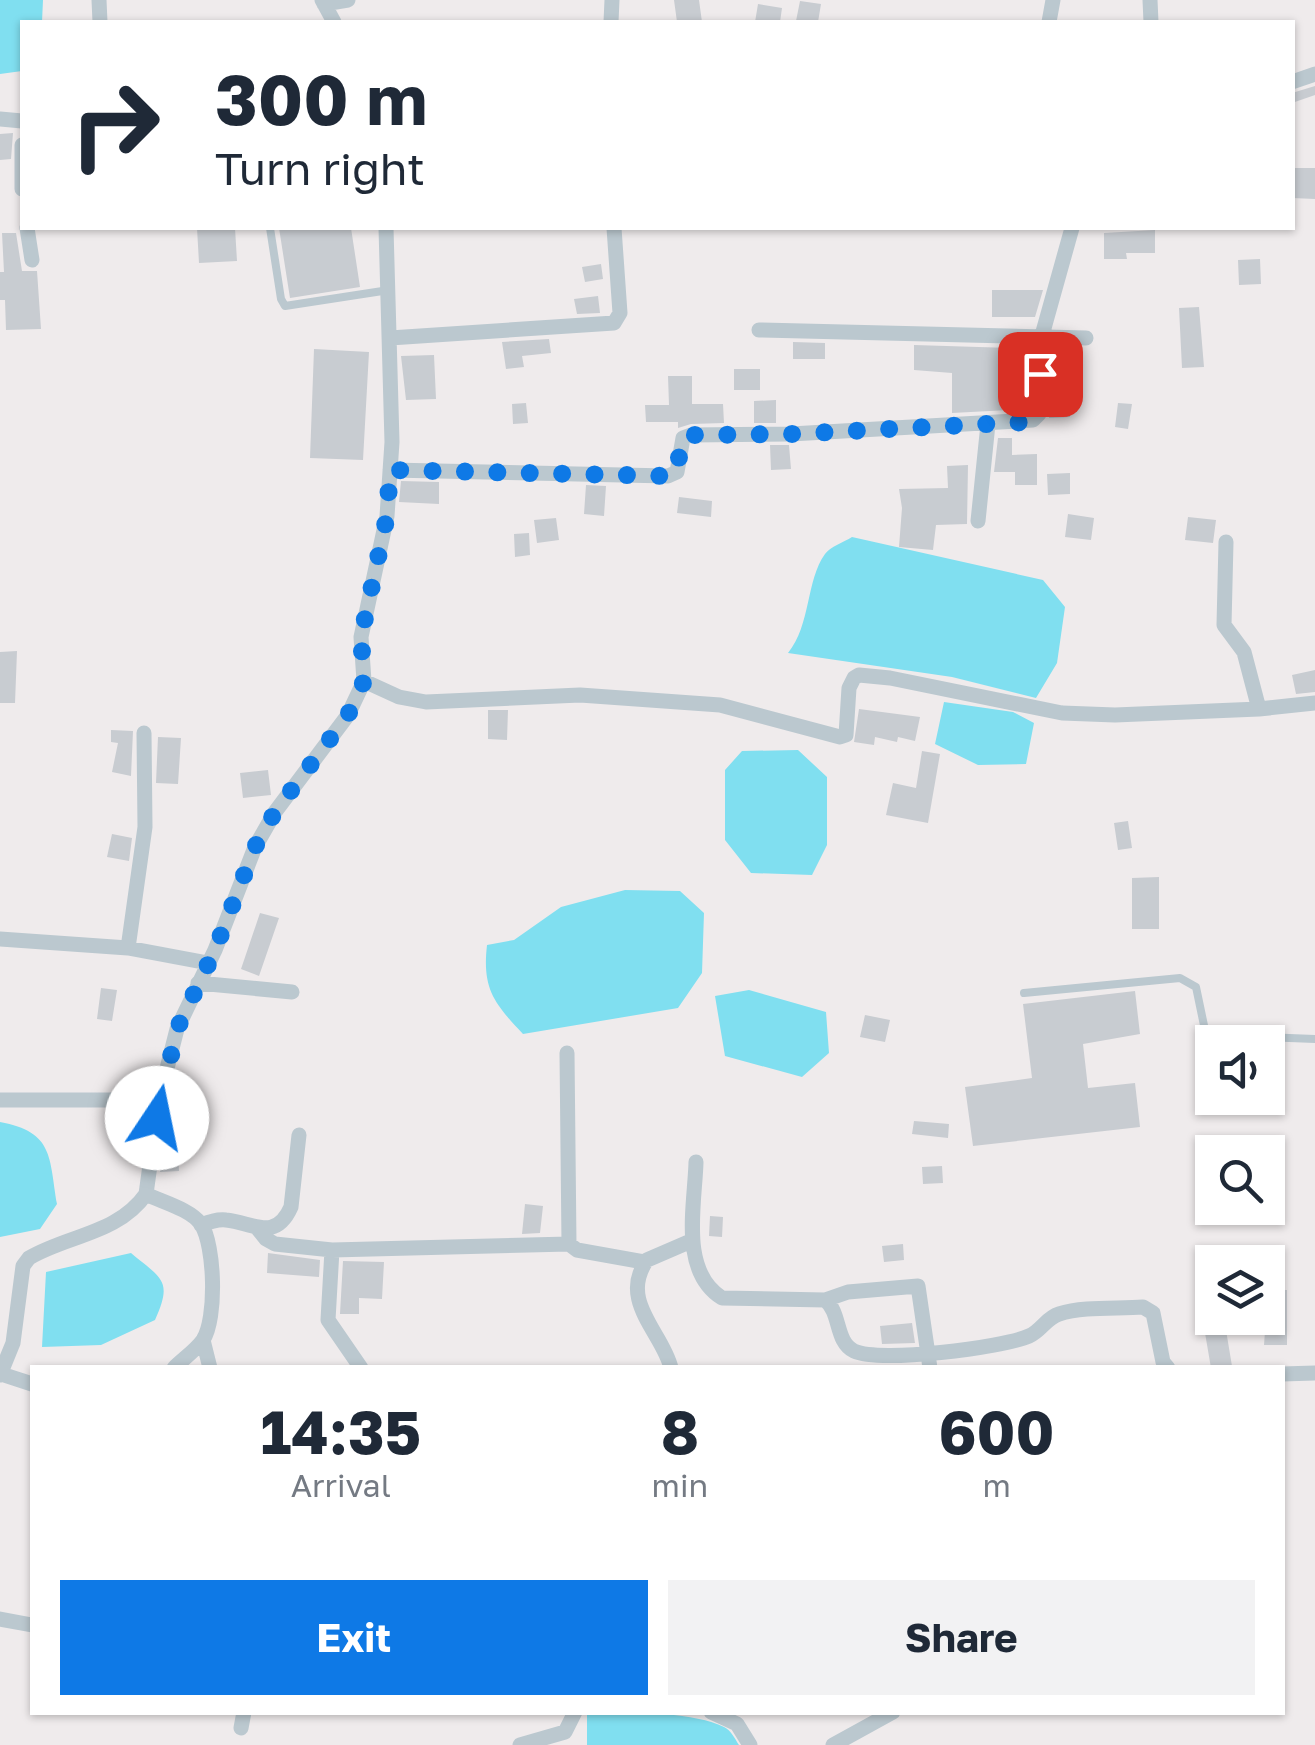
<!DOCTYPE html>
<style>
body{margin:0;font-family:"Golos Text",sans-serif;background:#f2f2f3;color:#1f2937;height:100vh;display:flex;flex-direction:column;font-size:38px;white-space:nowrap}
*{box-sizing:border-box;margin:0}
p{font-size:32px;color:#747a83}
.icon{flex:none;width:55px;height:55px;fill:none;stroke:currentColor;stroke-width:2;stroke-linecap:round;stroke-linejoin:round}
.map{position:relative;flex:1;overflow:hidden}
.details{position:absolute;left:30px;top:1365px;width:1255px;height:350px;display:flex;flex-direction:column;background:#fff;border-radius:0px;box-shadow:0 2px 8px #0004}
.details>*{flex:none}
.hud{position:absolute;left:20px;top:20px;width:1275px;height:210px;border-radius:0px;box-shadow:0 2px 8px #0004;background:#fff;color:#1f2937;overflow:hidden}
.controls{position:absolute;left:1195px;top:1025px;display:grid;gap:20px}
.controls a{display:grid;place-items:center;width:90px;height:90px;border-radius:0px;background:#fff;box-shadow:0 2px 8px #0004;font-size:50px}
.pin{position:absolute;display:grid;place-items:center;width:85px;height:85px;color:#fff;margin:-42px;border-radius:20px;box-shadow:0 5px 15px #0006}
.me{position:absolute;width:110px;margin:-55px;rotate:11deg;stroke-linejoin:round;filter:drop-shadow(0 0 8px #0008)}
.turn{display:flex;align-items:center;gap:35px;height:210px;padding:0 30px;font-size:45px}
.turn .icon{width:130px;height:130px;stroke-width:2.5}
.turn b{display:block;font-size:70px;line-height:85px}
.eta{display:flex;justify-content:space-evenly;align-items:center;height:170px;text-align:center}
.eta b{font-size:60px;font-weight:700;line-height:70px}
.cta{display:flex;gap:20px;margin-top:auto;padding:20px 30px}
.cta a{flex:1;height:115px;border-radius:0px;background:#0e79e6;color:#fff;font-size:40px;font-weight:700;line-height:115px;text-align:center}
.cta a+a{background:#f2f2f3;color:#1f2937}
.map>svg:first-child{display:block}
.water{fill:#80dff0}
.building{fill:#c8ccd1}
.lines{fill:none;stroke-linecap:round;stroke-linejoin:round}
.lane{stroke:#bbc8cf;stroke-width:8}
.street{stroke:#bbc8cf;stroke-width:15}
.route{stroke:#0e79e6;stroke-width:18;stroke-dasharray:0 32.4}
</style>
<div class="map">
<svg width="1315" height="1745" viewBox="0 0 1315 1745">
<rect width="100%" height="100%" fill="#efebec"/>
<path class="water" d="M0,0H43L42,22H22V71L0,74Z
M852,537L1043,580L1065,607L1057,663L1036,698L952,677L788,653C811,625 806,580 825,554C830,547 844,542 852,537Z
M944,702L1013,712L1034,723L1026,764L978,765L935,744Z
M798,750L827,777V845L812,875L751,873L725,840V770L742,751Z
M625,890L680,891L704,913L702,973L678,1008L523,1034C494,1003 482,989 487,945L514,940L561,907Z
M749,990L826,1012L829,1053L802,1077L725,1056L715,996Z
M0,1122C54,1132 49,1157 57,1204L40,1229L0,1237Z
M131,1253C162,1279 173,1280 155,1320L101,1345L42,1347L46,1272Z
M587,1712C623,1712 692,1711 724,1727C731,1730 735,1739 739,1745H587Z"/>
<path class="building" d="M674,0H699L702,22H677Z
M800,1L821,4L818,22L796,21Z
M758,4L782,8L780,22H755Z
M1315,86V95L1292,103V93Z
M13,133L11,159L0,160V134Z
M1292,168H1315V199L1292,198Z
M197,228H235L237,261L199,263Z
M279,228H351L360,287L290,298Z
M1155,230V253H1126L1127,259H1104V233Z
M2,233H16L22,271H37L41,329L6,330L5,300H0V272H4Z
M1260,259L1261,284L1239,285L1238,260Z
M601,264L603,279L585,282L582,267Z
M992,290H1043L1035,317H992Z
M598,296L600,313L577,314L574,299Z
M1199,307L1204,367L1182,368L1179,308Z
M549,339L551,353L522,356L524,367L506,369L502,342Z
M793,342L825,343V359H793Z
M914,345L1011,348V384H1026L1028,409L952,413V373L914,370Z
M314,349L369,352L363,460L310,458Z
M434,355L436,399L406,400L401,356Z
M734,369H760V390H734Z
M668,376H692V404H723L724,423L691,424L678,428V422H646L645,405H669Z
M1051,390H1069L1070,417L1049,418Z
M776,400V423H754V401Z
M526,403L528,423L513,424L512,404Z
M1118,403L1132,404L1128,429L1115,427Z
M998,438H1012V455L1037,454V485H1015V472H994Z
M770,445H789L791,469L771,470Z
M968,465L967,524L936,525L933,550L899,547L902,508L899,489L948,488L947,466Z
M1070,473V494L1048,495L1047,474Z
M401,481L439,482V504L399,502Z
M586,485L606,486L604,516L584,514Z
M679,497L712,501L711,517L677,513Z
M1068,514L1094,518L1091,540L1065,537Z
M1188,517L1216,520L1213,543L1185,540Z
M556,518L559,540L537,543L534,520Z
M529,533L530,555L515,557L514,534Z
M17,651L15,703H0V652Z
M1315,670V692L1296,694L1292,675Z
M859,709L920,717L915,741L898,737L897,742L875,737L874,745L854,742Z
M488,710H508L507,740L488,739Z
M111,730L133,731L131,776L112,772L118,743L111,742Z
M158,737L181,738L178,784L156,783Z
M922,751L940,754L928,823L886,815L893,783L916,788Z
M268,770L271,795L243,798L240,773Z
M1128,821L1132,848L1118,850L1114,823Z
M112,834L132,838L129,861L107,857Z
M1159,877V929H1132V878Z
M260,913L279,918L259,976L241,969Z
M101,988L117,990L112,1021L97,1019Z
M1135,991L1140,1034L1083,1044L1088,1088L1135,1083L1140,1127L973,1146L965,1087L1032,1078L1023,1004Z
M865,1015L890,1020L885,1042L860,1037Z
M914,1121L949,1124L948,1138L912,1134Z
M178,1151L179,1171L160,1172L163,1152Z
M942,1166L943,1183L923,1184L922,1167Z
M525,1204L543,1206L540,1233L522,1234Z
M710,1216L723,1217L722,1237L709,1236Z
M903,1244L904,1260L884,1262L882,1246Z
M268,1253L320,1260L319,1277L267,1273Z
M343,1261L384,1262L382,1299L359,1298V1314H340Z
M1268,1290H1287V1345H1264Z
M912,1323L915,1343L882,1344L880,1326Z
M1226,1330L1232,1366L1211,1368L1205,1333Z"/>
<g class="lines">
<path class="lane" d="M270,228L281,299L285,306L389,290
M1024,993L1180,978L1196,987L1206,1035L1315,1039"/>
<path class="street" d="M99,0L100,22
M322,0L334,22
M1150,0L1151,22
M324,4L348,0
M611,22L612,0
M1049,22L1053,0
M1292,82L1315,74
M0,119L22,121
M22,145V189
M27,228L32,260
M759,330L1086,338
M390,338L614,323L620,313L614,228
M390,470L668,476L677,472L683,438L691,435L791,434L1033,420L1039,414L1041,339L1072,228
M978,521L988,424
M1226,542L1224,625L1244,652L1259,709
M364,681L399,697L426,702L580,695L720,705L840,737L846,735L849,688L854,678L859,675L890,678L1062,713L1115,715L1259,709L1315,703
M0,939L128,948L208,963
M128,948L145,827L144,733
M198,983L292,992
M567,1053L569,1244L577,1250L644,1262
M0,1100H159
M696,1162C695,1204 679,1271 722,1298L825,1300C841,1312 835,1342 854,1351C880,1363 1001,1348 1029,1336C1041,1331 1046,1318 1059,1314C1084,1306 1117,1309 1143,1307L1153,1313L1163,1362L1168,1368
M146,1194C162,1202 190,1209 201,1224C215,1245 217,1319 203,1340C196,1350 183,1359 174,1368
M201,1225C209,1222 217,1219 226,1220C252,1222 275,1243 291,1207L299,1135
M258,1229L266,1239L275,1244L332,1250L569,1244
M332,1250L328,1320L361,1368
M825,1300L848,1292L918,1286L930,1368
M203,1340L210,1368
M671,1368C663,1333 618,1301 647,1260L691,1241
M1,1374L32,1384
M1282,1374L1315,1373
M0,1375L13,1343L23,1266L29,1258C68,1235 118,1234 146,1194L159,1100L177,1029L215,950L255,847L275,812L348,715L364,681L361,637L387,516L392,442L386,228
M0,1619L32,1625
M711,1712L737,1724L750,1745
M241,1728L244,1712
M520,1745L565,1732L575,1712
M833,1745L893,1712"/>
</g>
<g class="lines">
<path class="route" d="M157,1118L177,1029L215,950L255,847L275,812L348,715L364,681L361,637L387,516L390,470L668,476L676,472L683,438L691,435L791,434L1026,422L1039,414L1040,374"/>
</g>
</svg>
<div class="controls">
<a><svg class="icon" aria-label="sound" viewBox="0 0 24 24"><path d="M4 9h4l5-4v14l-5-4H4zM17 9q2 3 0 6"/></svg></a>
<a><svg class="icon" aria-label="search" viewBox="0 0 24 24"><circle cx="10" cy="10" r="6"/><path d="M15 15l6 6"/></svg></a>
<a><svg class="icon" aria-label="layers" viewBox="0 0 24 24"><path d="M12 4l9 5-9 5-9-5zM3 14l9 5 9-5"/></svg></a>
</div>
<div class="pin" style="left:1040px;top:374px;background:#d93025"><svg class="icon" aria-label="arrive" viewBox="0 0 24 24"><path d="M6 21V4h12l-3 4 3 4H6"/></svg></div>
<svg class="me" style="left:157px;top:1118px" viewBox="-20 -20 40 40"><circle r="19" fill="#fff"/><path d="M0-13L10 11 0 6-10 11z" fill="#0e79e6"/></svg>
<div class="hud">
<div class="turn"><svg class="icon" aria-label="right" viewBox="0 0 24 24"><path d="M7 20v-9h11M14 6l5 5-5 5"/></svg><div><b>300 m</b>Turn right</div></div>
</div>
<section class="details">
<div class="eta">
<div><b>14:35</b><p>Arrival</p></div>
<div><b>8</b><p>min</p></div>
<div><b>600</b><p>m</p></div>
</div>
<div class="cta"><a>Exit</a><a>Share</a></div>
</section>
</div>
